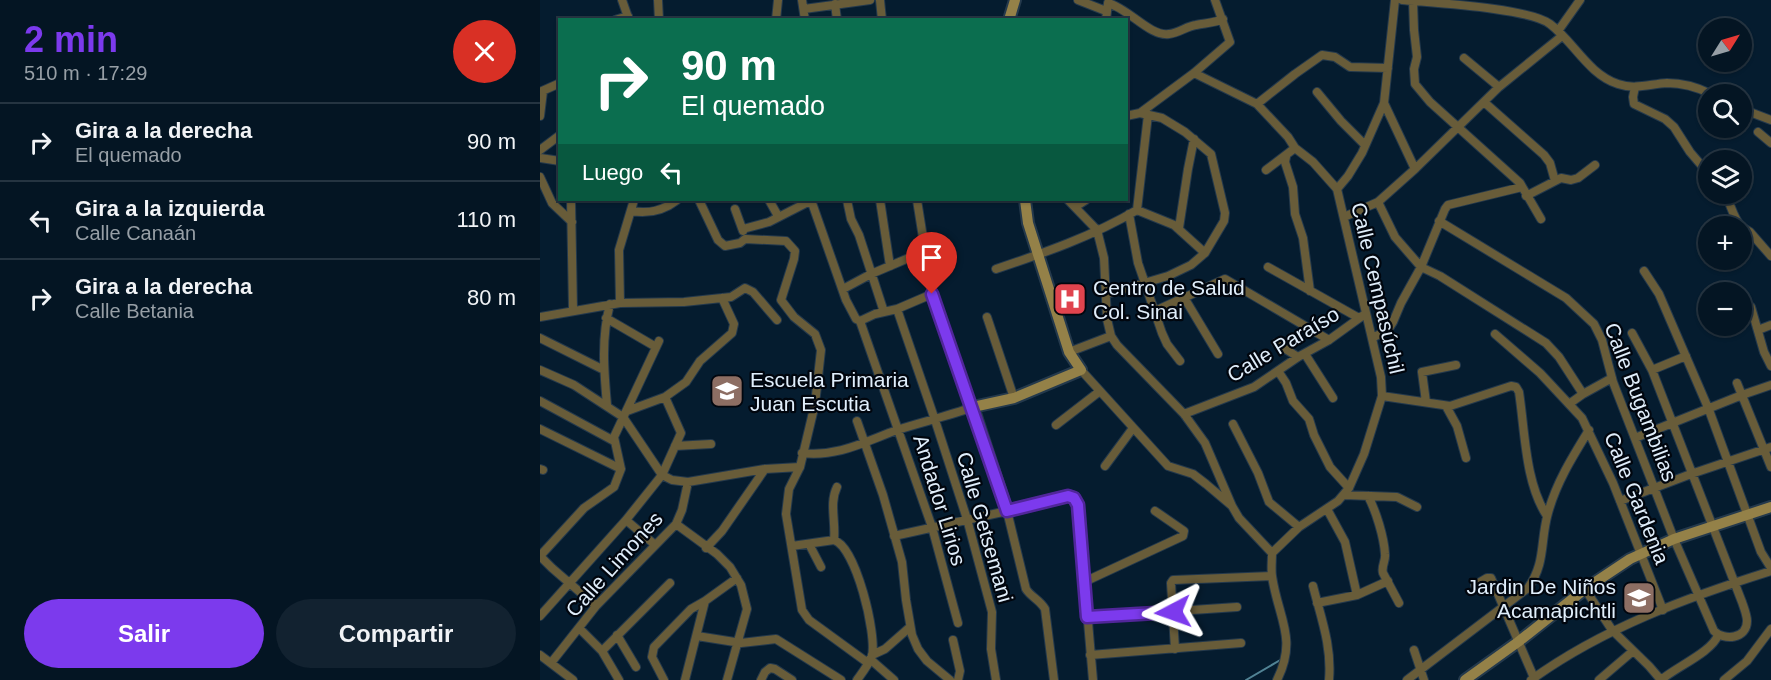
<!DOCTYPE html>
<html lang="es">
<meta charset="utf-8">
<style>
body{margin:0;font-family:Arial,sans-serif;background:#122230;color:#f1f3f6;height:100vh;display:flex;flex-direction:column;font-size:22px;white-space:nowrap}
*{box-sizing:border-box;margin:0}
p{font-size:20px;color:#979fa6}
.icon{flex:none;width:33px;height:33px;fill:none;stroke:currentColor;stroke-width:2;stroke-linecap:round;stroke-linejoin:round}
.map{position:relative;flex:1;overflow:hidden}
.side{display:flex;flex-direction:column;background:#041523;width:540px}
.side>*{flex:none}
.top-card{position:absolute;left:18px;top:18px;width:570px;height:183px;border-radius:0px;box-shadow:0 2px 4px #0004,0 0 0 2px #253441;background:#0b6e4f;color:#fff;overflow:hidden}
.needle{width:39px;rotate:53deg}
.controls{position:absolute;left:1158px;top:18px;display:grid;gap:12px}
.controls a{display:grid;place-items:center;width:54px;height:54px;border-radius:50%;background:#041523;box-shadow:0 2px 4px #0004,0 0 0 2px #253441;font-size:30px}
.pin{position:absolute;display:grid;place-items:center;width:51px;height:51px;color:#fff;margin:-62px -26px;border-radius:50% 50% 50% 0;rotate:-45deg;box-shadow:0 0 6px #0007}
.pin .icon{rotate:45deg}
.me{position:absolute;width:66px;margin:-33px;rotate:266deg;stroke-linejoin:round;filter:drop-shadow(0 0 4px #0008)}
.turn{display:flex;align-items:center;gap:21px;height:126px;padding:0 24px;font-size:27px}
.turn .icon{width:78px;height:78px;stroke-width:2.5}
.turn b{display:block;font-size:42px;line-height:51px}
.then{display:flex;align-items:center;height:57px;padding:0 24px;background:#0003;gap:12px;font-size:22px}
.round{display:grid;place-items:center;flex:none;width:63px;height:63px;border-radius:32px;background:#122230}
.headline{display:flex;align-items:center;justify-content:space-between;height:102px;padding:0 24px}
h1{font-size:36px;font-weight:700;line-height:45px;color:#7c3aed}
.cta{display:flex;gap:12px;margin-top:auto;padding:12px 24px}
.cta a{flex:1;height:69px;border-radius:36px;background:#7c3aed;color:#fff;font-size:24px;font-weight:700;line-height:69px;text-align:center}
.cta a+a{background:#122230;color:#f1f3f6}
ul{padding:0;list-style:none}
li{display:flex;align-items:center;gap:18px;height:78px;padding:0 24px;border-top:2px solid #253441}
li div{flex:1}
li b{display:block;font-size:22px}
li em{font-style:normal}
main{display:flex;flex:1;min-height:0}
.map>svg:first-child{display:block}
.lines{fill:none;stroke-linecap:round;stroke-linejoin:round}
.stream{stroke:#518395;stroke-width:2}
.street-casing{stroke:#24394c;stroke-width:10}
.secondary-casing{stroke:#24394c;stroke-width:14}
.street{stroke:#685c39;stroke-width:8}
.secondary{stroke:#948148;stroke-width:10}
.route-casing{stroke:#51269a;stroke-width:15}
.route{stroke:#7c3aed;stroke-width:10}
.labels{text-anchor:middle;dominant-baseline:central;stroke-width:4.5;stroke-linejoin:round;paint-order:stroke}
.poi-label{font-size:21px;fill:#e0eefb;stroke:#01060e;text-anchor:start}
.street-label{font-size:21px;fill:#e0eefb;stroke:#01060e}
</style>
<main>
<section class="side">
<div class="headline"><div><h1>2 min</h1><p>510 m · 17:29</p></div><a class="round" style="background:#d93025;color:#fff"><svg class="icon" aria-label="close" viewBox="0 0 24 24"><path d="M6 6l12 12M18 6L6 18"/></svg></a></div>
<ul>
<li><svg class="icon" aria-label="right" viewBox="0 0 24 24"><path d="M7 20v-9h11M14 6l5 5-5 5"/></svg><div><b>Gira a la derecha</b><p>El quemado</p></div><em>90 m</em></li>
<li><svg class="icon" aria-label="left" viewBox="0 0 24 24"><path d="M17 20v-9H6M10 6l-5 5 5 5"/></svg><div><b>Gira a la izquierda</b><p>Calle Canaán</p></div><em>110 m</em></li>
<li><svg class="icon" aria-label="right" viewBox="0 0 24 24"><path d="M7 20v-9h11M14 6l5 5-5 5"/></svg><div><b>Gira a la derecha</b><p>Calle Betania</p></div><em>80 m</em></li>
</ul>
<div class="cta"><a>Salir</a><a>Compartir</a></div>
</section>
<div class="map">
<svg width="1231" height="680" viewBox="0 0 1231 680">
<rect width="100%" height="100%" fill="#051c2f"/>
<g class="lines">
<path class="stream" d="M706,680L742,659"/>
<defs>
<path id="street" d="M82,0L89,20
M118,0L119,20
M262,0L265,20
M340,0L342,20
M538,0L566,11
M862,0C893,3 989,8 1010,24C1034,42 1048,74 1078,84C1095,90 1110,84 1127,83C1142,83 1159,88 1171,94
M873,1L874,30L877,57L874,69L875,84L890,102L980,183L1001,219
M295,4L297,20
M264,9L330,0
M75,20L88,16
M236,20L238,0
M566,20L568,3C588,8 610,37 629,34C639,33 647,26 656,25C665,23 674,23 683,19
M1018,31L1040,0
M924,58L959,87
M654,73L717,104L748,137L755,148L773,162L797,189L841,377L842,396L824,454L809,488L798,501L759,527L732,553C732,561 731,569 732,576C738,618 758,638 737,680
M1095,87L1093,97L1094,104L1125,119L1134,127L1150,152L1168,173
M0,92L20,83
M777,92L801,121L825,145
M944,102L1004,155L1010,163L1015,181
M844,103L875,169
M717,104L755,74L782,55L795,57L810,67L848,68
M1202,109L1231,120
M0,116L3,91
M586,116L600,113L654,73L690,42L675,0
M1218,132L1231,143
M0,150L20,135
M746,157L745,162L753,187L755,214L763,238L770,291
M0,158L20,161
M726,170L755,148
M0,177L12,203L32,222
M797,189L808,176L822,153L844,103L855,0
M1185,194C1191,204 1193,218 1201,226
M986,196L1021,178L1031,180L1038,178L1055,165
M31,200L33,310
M159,200L178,240L185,246L200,243L205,239L246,241L255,251L254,259L241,300L254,317L275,334L281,350L275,404L260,467L249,489L246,514L262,610L269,620L328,663
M229,200L238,216
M271,200L306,300L316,319L320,321L335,314L357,309L392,294
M307,200L311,219L319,235L344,312
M340,200L350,266
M528,200L557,230L564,258L567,319L571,336L577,345L644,414L665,443L692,506
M838,202L855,237L881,267L900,276L1006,343L1019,357L1043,394
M535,207L546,200
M195,209L203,231
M597,210L634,225L665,253
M91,211C109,214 123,211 137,200
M589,214L598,263L622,333L627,344L640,361
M804,217L838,202L875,169L959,87L1022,36
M899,221L1026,298L1054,324L1062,340L1073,382L1134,539L1174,631C1184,641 1207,639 1207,621C1207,615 1204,608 1202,602L1112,370L1092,333
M1202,227L1210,232L1231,256
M639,228L648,169L654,139
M203,229L229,222L272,200
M728,267L819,318
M456,269C504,253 553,236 597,210L608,115
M1104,271L1119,294L1169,410L1221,552L1231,568
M303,289L331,274L404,243
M567,294L628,276L651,265L665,253L684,221L685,213L671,154L645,132L622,118L600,113
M645,299L678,354
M80,303L79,250L94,200
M1211,307L1224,352L1231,366
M357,309L395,420L427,519L452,612L451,649L456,680
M615,311L685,279L789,340
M0,317L80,303L144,302L182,298L191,297L205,288L213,292L237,320
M447,317L474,398
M66,318L116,347
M320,321L392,527L418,623
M1218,330L1231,325
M955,334L1000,373L1042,418L1073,483L1123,610
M0,338L64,370
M832,338L848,330L853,322L861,303L881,267L905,209L908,205L982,187
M736,343L758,357
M529,352L571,336
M765,354L793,398
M0,370L34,385L83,417L122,475L132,480L148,482L225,469L260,467
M541,370L628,466L653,474L666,484L692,506L699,518L732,553
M1112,370L1146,356
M738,371L746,383L753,401L769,419L774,435L790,467L809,488
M1197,383L1231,467
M842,396L910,406L971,386L976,387L979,392C985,431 985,483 1007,516
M0,401L74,441
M886,402L882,372L916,365
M1029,404L1043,394L1072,378
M67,405C64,371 61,338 70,304
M906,406L917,426L926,458
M87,411L125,397L146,382L160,361L192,333L194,324L182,298
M644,414L714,387L758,357L789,340L825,314
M317,421L343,495L362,562L366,600L372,635L378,649L387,661L410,680
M693,424L718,473L729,502L759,527
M516,425L560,391
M0,429L81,469
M1095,438L1202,395L1231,385
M135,446L171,444
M262,453C298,457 324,442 357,430C382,422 408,416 433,407L392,294L377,200
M565,466L593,428
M0,469L3,470
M804,495L857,497L877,507
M828,496C836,511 844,537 845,554C846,561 841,566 843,573L859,603
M534,498L538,505L553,680
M1080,501L1151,474L1231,447
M787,509L805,542L817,595
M86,520L114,544
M136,524L177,554L190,567L201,585L207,609L187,680
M354,536L467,511L486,589C491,597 500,600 505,609L514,680
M294,540C296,522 289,503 297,487
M269,544L281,567
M252,546L294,540C316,547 337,634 332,656C329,664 322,673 317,680
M166,548L182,531L225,469
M544,582L643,536L644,531L615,511
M935,585L947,578H951L995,680
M773,586C781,618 792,646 789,680
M1045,589L1072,630L1109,666L1121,680
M777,603L817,595L848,581
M56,606L12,568L0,556L44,508L74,487L81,469L74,437L119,341
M0,616L86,520L122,475L141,433L125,397
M547,617L697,607
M39,628L62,651L79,680
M77,635L96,667
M157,636L201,643L236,639L301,680
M413,640L420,671L418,680
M635,649L631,583L633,580L732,576
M874,650L884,680
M62,651L130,583
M0,655L33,680
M332,655L345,649L370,627
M550,655L701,643
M330,659L354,680
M11,663L56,606L136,524L142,510L148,482
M124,680L112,657L114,647L151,609L165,601
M145,680L165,601L197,578
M221,680L225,672L230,668L235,669L252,680
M867,680L988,588C1006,563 1000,541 1008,513C1016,483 1033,456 1049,430
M991,680C1063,628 1148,597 1231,571
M1059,680L1093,651
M1121,680C1136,667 1172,652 1178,635
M1184,680L1207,661L1231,629"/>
<path id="secondary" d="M469,20L475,0
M485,200L488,223L529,352L541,370L474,398L433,407L467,511L528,496L534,498
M925,680L978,642L1045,589L1090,559L1134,539L1231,507"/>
</defs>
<use href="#street" class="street-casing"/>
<use href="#secondary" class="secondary-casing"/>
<use href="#street" class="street"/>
<use href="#secondary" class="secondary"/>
</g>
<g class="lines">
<defs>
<path id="route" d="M392,294L467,511L528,496L534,498L538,505L547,617L633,612"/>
</defs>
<use href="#route" class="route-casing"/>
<use href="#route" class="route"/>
</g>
<defs>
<symbol id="hospital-square" viewBox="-11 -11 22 22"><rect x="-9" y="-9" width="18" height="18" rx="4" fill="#e0444e" stroke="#01060e"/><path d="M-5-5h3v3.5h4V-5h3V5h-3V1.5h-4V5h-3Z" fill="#fff"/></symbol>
<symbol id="school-square" viewBox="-11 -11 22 22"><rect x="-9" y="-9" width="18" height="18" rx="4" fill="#8d6e63" stroke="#01060e"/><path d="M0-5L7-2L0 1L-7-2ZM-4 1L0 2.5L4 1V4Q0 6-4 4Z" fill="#fff"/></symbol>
</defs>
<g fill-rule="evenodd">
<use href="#hospital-square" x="511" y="280" width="38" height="38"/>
<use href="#school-square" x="168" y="372" width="38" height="38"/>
<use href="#school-square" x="1080" y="579" width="38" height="38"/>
</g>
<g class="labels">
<g class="poi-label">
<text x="553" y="287">Centro de Salud<tspan x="553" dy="24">Col. Sinai</tspan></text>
<text x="210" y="379">Escuela Primaria<tspan x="210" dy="24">Juan Escutia</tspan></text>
<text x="1076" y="586" text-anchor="end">Jardin De Niños<tspan x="1076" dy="24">Acamapichtli</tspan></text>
</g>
<g class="street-label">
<text transform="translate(838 288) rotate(77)">Calle Cempasúchil</text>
<text transform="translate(743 344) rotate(-31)">Calle Paraíso</text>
<text transform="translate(1101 402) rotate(69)">Calle Bugambilias</text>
<text transform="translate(1097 498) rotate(68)">Calle Gardenia</text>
<text transform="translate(400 500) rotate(73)">Andador Lirios</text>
<text transform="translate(445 527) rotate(74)">Calle Getsemani</text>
<text transform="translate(74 564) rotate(-48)">Calle Limones</text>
</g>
</g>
</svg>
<div class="controls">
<a><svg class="needle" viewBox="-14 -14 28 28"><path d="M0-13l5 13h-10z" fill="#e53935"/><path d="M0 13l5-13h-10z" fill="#979fa6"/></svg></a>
<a><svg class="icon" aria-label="search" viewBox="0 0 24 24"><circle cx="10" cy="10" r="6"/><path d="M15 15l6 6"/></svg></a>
<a><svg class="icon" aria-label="layers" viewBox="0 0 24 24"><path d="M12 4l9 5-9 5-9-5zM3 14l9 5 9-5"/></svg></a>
<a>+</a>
<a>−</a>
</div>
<div class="pin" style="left:392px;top:294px;background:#d93025"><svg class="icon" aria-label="arrive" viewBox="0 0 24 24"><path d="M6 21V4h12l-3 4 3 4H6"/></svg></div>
<svg class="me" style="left:633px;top:612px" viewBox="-20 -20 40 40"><path d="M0-17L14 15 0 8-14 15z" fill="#7c3aed" stroke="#fff" stroke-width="4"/></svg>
<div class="top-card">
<div class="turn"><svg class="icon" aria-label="right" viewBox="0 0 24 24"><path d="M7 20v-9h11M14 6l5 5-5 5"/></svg><div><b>90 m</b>El quemado</div></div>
<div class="then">Luego<svg class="icon" aria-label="left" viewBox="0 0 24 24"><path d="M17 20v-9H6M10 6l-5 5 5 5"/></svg></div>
</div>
</div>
</main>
